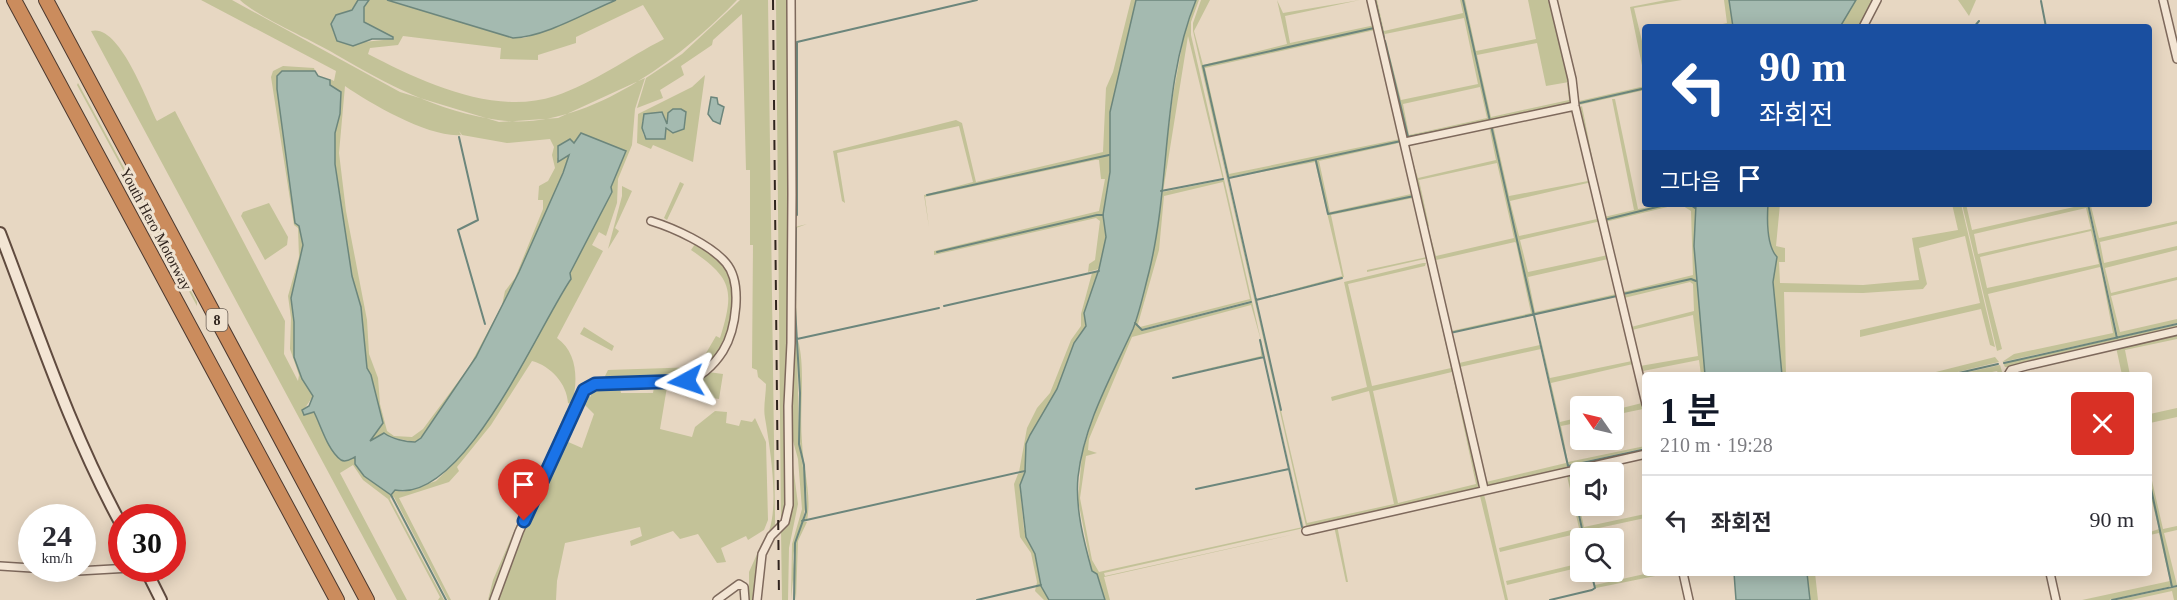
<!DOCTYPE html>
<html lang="ko">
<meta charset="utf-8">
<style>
body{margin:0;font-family:"Times New Roman","Noto Sans KR",serif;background:#f2f2f3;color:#2b2b33;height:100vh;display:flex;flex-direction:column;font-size:22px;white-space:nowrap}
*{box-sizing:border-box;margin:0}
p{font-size:20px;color:#7c7c81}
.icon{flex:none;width:33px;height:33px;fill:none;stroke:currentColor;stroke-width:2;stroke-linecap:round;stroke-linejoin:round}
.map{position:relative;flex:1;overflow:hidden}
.drawer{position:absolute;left:1642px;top:372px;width:510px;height:204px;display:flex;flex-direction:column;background:#fff;border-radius:6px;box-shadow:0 3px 15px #0003}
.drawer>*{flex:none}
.banner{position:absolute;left:1642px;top:24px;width:510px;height:183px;border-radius:6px;box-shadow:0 3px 15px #0003;background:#1a4fa0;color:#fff;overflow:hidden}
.needle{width:39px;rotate:304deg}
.controls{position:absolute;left:1570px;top:396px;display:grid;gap:12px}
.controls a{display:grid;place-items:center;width:54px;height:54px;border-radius:6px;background:#fff;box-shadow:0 3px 15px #0003;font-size:30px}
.speed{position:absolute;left:18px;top:504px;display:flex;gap:12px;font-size:30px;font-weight:700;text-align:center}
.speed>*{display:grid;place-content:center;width:78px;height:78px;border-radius:50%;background:#fff;box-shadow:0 3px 15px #0003;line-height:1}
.speed small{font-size:15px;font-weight:400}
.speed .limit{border:9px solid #d22;background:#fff;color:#111}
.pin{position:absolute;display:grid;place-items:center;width:51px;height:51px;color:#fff;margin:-62px -26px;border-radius:50% 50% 50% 0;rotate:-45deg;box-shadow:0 0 6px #0007}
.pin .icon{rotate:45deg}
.me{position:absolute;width:66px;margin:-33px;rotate:265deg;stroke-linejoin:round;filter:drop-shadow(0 0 4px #0008)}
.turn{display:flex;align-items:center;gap:21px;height:126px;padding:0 18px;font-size:27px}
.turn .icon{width:78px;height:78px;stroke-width:2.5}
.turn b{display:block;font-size:42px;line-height:51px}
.then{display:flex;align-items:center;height:57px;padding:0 18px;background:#0003;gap:12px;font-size:22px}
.round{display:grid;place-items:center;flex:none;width:63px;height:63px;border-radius:6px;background:#f2f2f3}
.headline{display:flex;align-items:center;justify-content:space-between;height:102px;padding:0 18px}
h1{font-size:36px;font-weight:600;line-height:45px;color:#111827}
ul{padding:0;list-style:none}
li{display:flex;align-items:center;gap:18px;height:90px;padding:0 18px;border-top:2px solid #e1e1e2}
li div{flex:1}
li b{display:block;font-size:22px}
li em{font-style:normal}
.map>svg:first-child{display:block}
.green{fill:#c3c298;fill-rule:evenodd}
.water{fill:#a4bab0;stroke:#6c867c;stroke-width:1.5}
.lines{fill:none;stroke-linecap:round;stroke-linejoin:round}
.stream{stroke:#6c867c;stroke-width:2}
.street-casing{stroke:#7e695c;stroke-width:10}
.secondary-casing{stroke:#604b3f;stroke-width:14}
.highway-casing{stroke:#4c392f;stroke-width:16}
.street{stroke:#f3e5d4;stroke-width:7}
.secondary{stroke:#f3e5d4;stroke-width:10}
.highway{stroke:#cb8c5d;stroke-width:14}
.rail{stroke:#30241e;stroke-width:2;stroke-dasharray:10 10;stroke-linecap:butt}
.route-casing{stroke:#114b97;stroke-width:15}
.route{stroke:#1a73e8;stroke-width:10}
.labels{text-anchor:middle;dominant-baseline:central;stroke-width:6;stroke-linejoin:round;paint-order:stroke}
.shield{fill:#efe2d0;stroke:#695d53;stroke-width:1.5}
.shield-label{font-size:14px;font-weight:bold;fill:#30241e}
.street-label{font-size:15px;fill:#30241e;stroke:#efe2d0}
</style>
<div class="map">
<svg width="2177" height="600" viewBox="0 0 2177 600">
<rect width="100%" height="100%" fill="#e7d7c2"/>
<path class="green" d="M201,0H232L400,92L499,122L558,118L645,78L635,109L632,145L618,179L617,203L606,236L599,232L592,245L603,251L557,338C578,353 578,381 572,404L568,403C567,384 551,366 532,361L491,425L457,467L459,471L449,482L399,498L451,600H448L394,497L391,496L390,499L444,600H438L440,597L388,499L363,480L353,465L340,473L407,600H397L91,31C119,23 146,99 157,121L175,111L285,321L284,354L298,381L299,375L290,349L291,318L288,296L299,257L298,228L294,225L271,77L273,71L283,66L314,68L315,71H282L277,89L295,223L299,226L303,245L291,298L294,322V357L302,379L313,396L305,408L304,415L314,412L331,448L355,456V464L369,480L395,490L403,492L436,481L459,458L494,410L571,279L570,273L612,192L611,187L626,151L581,134L573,143L570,139L558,146L557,158L570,153L563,173L519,272L476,357L421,438L415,442L389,437L369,442L383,423L371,375L367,368L361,307L352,276L335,164V133L340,114L341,92L330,85V79L334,81L336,71ZM345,86C371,104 430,138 461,135L459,131L462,135L507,143L550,139L554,147L552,155L555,168L548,181L539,186L538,200H543V209L515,278L505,291L502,305L469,367L423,429L412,437L394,436L387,431L380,404L378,378L369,354L367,320L346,211L339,153Z
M240,0H358L351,10L342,13L333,32L338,37L354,43L393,39L364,22V7L369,0H387L513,38H524L549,29L616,0H737C682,58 584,133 498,120C439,112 386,84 335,54C310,39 259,18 240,0ZM643,5L664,39C627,58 594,83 555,96C494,116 422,82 368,54L370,48L398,45L403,36L501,48L500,59L538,60V55L576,43V37Z
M740,0H768L775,516V525L769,531C779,503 770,447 765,418C763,408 766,395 766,384L758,377L757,370L752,368L753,245H750V170H746L742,14L713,40L712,45L681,66L684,75L660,90L663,98L637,108L646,78L682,54Z
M776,0H789L787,509L781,521Z
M793,0H796L797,218L795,215Z
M1131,0H1136L1110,112V172L1103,215L1106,237L1099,269L1088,272L1089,264L1095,260L1100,221L1096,218L934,255V251L1099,211L1105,179H1101L1099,160H1095L925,197L929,227L924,195L973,182L959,126L837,153L845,203L842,201L833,151L956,120L962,123L976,182L1103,152L1106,88L1113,72Z
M1196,0H1199L1191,22V35L1304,528L1104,573L1105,576L1295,534L1104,577L1110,600H1105L1097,574L1092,571L1078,500L1082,453L1095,412L1133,327L1155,231L1173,95L1184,35ZM1188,36L1223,180L1163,192ZM1223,182L1250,299L1140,327L1142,329L1250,301L1251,303L1142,331L1136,324H1138L1159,250L1164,196ZM1251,305L1260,337L1261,356L1172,377L1263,357L1261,340L1303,527L1099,572L1092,560L1080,498L1086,456L1097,453L1088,450L1089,439L1132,337Z
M1201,0H1210L1194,31L1203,65L1287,44L1277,0L1283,13L1360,0L1285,16L1290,43L1375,25V30L1205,68L1229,174L1400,139L1405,149L1401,148L1399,143L1319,161L1330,212L1411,194L1404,153L1429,258L1367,272V270L1427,257L1413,198L1331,215L1344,277L1257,299L1342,276L1315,162L1229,178L1315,160L1229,177L1219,142L1307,523L1394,504L1369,391L1332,401L1331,397L1367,387L1344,282L1423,263H1426L1425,266L1348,284L1372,386L1451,368L1428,265L1431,262L1479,488L1306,526L1193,31V23ZM1452,372L1476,484L1398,503L1373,391Z
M1373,0H1377L1384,31L1463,13L1460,0H1465L1476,51L1536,39L1528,0H1550L1569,82L1546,86L1537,43L1477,55L1491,117L1569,100L1567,83H1570L1573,104L1408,139L1406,138L1384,41L1391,67L1386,41L1401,100L1478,84L1464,18L1385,34L1383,38ZM1480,87L1487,118L1409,135L1403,104Z
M1666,0H1682L1634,8L1642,41L1645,40L1643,45L1645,80L1630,7Z
M1724,0H1729L1733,27H1710L1727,23Z
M1856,0H1874L1859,27H1840Z
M1958,0H1976L1969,16Z
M705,75L693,162L653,145L651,149L637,143L638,114L692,87ZM663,113L667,124L668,113L670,129L666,128L665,139H646L643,134L642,121Z
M78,83L197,302V306L77,85Z
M1645,86V90L1579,105V101Z
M1612,99H1615L1638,209C1656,206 1678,198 1694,208L1690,204H1696L1694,246L1705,375H1701L1699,360L1643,371L1645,401L1634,350H1636L1640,366L1698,356L1693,315L1632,330L1633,345L1625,313L1631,327L1694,311L1693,284L1690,282L1624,298L1625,311L1618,282L1623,292L1693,275L1691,211L1680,204L1605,222L1617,277L1578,109L1582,106L1604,217L1634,210Z
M1558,110L1561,111L1493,125L1509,196L1588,181L1587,159L1592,182L1510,201L1519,236L1597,219L1590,187H1593L1601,221L1520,240L1528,272L1608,255L1602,224L1617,287L1608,259L1528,277L1535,312L1616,294L1618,290L1638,381L1633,364L1551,383L1560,422L1581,417V422L1561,426L1568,462L1645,446V448L1568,465L1535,315L1550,378L1632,361L1617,296L1450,333L1459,363L1540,345L1541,349L1460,367L1486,482L1566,463L1568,467L1645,450V453L1488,486L1483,481L1438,284L1451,331L1531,313L1516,243L1515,242L1436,260L1437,280L1427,232L1429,231L1436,256L1514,238L1497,163L1419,180L1429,226L1426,228L1408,146L1418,178L1496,160L1489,126L1491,124Z
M680,182L684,184L667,220L664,218Z
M622,186L632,191L615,228L619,231L608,249L622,196Z
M269,203L288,237L287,245L265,260L241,216L243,212Z
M1768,204H1780L1776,246L1785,248V262H1779L1780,283L1863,285L1919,280L1912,238L1958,230L1952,204H1961L1995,347L1990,345L1981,309L1860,337V330L1980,303L1965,236L1919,248L1927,284L1923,289L1863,293L1784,292L1786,375H1782L1773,282L1777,257C1766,245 1767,219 1768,204Z
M1962,204H1966L1972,230L2087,204L2117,337L2002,362L2014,354L2113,333L2101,270L2100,267L1988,294L2002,349L1997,351ZM2086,208L2091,229L1978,254L1974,234ZM2091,231L2099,264L1987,288L1980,257Z
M2089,204H2097L2091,206L2099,238L2177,221V224L2100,242L2104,263L2177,246V250L2105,268L2111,293L2177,277V280L2111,296L2120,332L2177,319V323L2118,337Z
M807,224L796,228L795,245L799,443C802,465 809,491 804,514C800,535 792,545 793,569L795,543L803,522H807L798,541L796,600L793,579L791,600L792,544L802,509L798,459L790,430L795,227Z
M695,244C705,251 717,257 724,267C744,299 726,360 692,376C678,382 624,383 609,379L605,376L608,370L698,367L716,336L720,338C735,290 732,278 691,250Z
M1098,272L1084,313L1086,326L1074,343L1057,389L1030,435L1026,444L1025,470L1019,472L1027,428L1037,408L1050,393L1071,340L1081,326V314L1092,273Z
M2177,325V329L2010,367H2005L2003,363Z
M584,327L614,346L612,351L580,334Z
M2177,332V339L2125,350L2130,375H2122L2116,347Z
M798,340C806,370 799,409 802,442C803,468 812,494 807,521H804C812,496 801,467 800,442C798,408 800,374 798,340Z
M1995,357L1999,362L1945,375H1924Z
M2000,365L2003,375H1999L1997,371L1977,375H1955Z
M708,372L723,374L719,399L713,398L712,403L700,398V380Z
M1639,385L1645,420L1643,409L1614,415V410L1642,403Z
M654,387H667L660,429L692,437L695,427L715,411L727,412L726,423L739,426L741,420L752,422L755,418L766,442L768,520L764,530L748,540L746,536L721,548L726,562L717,563L698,534L680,539L673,531L631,546L630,541L642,536L640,527L565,543L557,581L556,600H496L519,540L566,441L582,448L594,414L584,404L585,399L588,401L586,398L588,395L591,397L590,394C599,386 609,388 620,388L621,393H653Z
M2177,408V417L2150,423V414Z
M566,411L569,416L504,561L491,600H488L493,580Z
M791,450L798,504L789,548L788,600H782L781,529C799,509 791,474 791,450Z
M1025,472L1020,486L1024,529L1035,554L1041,584L1036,586H1041L1049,600H1044L1035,591L1037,582L1031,553L1020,537L1014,484L1018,474Z
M1568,472L1583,538L1580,533L1500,552L1499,548L1579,528L1567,476L1490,493Z
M1570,472L1578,473L1573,476L1584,527L1645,514V518L1585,531V538Z
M2150,472L2163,529L2177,526V530L2164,533L2177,585L2109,600H2082L2170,581L2159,533L2150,535V532L2159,529L2150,494Z
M1483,491L1486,502L1508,600H1505L1479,492Z
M1337,525L1348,582H1346L1334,526Z
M762,543L754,600H749V572Z
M1581,563V567L1507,585L1506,581Z
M1649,573H1670L1596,588L1595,585Z
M1807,573H1815L1818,600H1810Z
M2177,587V600H2174L2172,591L2131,600H2117Z"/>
<path class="water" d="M358,0H369L364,7V22L393,37V39H372L353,46L337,41L331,24L336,15L352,10Z
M387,0H616C587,12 545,37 513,38Z
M1136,0H1196C1161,86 1171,183 1149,272C1144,291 1140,311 1133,329C1111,377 1084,424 1078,477C1075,508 1084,542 1092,571L1097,574L1105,600H1049L1041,586L1035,554L1026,537L1020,485L1025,472L1026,444L1030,435L1057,389L1074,343L1086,326L1084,313L1099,269L1106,237L1103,215L1110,172V112Z
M1729,0H1856L1840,27H1733Z
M282,71H315L318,76L330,80V85L341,92L340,114L335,133V164L352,276L361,307L367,368L371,375L383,423L370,441L384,433C392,439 406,442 415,442L421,438L476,357L519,272L563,173L569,155L558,162V146L570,139L574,143L581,133L626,151L611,187L612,192L570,273L571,279C538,327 464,504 395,490L391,495L364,476L355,464V457C351,459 346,463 341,460C328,451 321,426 314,412L304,415L302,410L309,406L313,396L302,379L294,357V322L291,298L303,245L299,226L295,223L277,89V76Z
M711,97L717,98L718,104L724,107L720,124L713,121L708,114Z
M673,109H681L686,112L684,129L673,133L666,128L665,139H646L642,128L644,114L662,112L667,124L668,113Z
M1696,204H1768C1767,219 1766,245 1777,257L1773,282L1782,375H1705L1694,246Z
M1734,573H1807L1810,600H1736Z"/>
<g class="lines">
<path class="stream" d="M1375,0L1384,38
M1463,0L1490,121
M2041,1L2046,27
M1974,27L1979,21
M1385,41L1408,137L1466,126
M1580,103L1646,88
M1504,118L1572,103
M1491,125L1568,466L1646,449
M459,137L478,220L458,230L485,324
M1316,161L1328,214L1414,196
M1229,178L1401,141
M1161,191L1223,179
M927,195L1109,155
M1689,204L1695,208
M2088,204L2117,338
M797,215V42L977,0
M1604,220L1669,204
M937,252L1097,215H1103
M1623,294L1691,279L1696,281
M1256,300L1342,278
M944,306L1099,271
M1135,323L1142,330L1251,302
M1450,333L1617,296
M797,339L939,308
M1260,340L1302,527
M2004,363L2177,324
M1950,375L1998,364
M1173,378L1264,357
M1281,410L1203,66L1374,28
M1570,474L1584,538
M2150,484L2172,587
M1196,489L1289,469
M391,495L446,600
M802,521L1025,471
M794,600L795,543L806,512L804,465L799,444L800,393L795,307L796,228
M977,600L1041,585
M1550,600L1592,590L1595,588L1591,572
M2112,600L2177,586"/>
<defs>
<path id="street" d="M1371,0L1484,489
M1553,0L1572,79L1575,106L1646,404
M2163,0L2177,59
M1863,27L1877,0
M1405,142L1575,106
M2008,375L2011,370L2026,366L2177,331
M1306,531L1646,454
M0,566L32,568
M34,568L78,571L130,568
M1683,573L1689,600
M2050,573L2056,600
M494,600L519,532L582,392C603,372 657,390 685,382C701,377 714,365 723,351C736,330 743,283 726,263C711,245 674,228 651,221
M717,600L739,584L744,587L745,600
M757,600L762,554L771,536L785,522L789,505L788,406L791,343L792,194L791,0"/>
<path id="secondary" d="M0,233C38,332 71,433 122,526
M145,568L161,600"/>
<path id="highway" d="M14,0L337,600
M46,0L367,600"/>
</defs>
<use href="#street" class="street-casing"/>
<use href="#secondary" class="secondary-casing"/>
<use href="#highway" class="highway-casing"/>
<use href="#street" class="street"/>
<use href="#secondary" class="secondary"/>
<use href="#highway" class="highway"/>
<path class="rail" d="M773,0L779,600"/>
</g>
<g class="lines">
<defs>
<path id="route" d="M524,521L584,390L595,384L686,381"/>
</defs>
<use href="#route" class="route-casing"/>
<use href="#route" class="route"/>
</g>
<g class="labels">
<rect class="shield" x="206.5" y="309" width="21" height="22" rx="4.5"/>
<g class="shield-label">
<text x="217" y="320">8</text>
</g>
<g class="street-label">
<text transform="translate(156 229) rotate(62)">Youth Hero Motorway</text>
</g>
</g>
</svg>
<div class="controls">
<a><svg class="needle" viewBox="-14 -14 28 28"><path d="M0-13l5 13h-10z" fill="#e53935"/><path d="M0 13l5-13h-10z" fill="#7c7c81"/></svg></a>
<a><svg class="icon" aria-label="sound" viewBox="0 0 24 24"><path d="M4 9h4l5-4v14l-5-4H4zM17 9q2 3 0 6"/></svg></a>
<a><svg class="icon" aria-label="search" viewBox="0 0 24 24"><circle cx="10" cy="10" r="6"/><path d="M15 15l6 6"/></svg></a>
</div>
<div class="speed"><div>24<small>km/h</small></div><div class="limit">30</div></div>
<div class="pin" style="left:524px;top:521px;background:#d93025"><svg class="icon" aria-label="arrive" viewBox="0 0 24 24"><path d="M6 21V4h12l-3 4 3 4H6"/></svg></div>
<svg class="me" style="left:686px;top:381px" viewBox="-20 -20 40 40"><path d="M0-17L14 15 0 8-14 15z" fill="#1a73e8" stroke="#fff" stroke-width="4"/></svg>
<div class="banner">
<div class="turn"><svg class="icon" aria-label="left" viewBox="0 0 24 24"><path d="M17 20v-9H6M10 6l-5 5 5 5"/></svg><div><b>90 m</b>좌회전</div></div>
<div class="then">그다음<svg class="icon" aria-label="arrive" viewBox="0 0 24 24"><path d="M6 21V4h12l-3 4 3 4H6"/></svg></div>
</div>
<section class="drawer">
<div class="headline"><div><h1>1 분</h1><p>210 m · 19:28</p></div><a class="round" style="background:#d93025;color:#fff"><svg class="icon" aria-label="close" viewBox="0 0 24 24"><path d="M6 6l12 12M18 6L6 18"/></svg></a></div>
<ul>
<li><svg class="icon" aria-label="left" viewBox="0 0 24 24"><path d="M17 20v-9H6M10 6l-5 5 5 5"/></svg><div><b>좌회전</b></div><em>90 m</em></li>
</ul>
</section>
</div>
